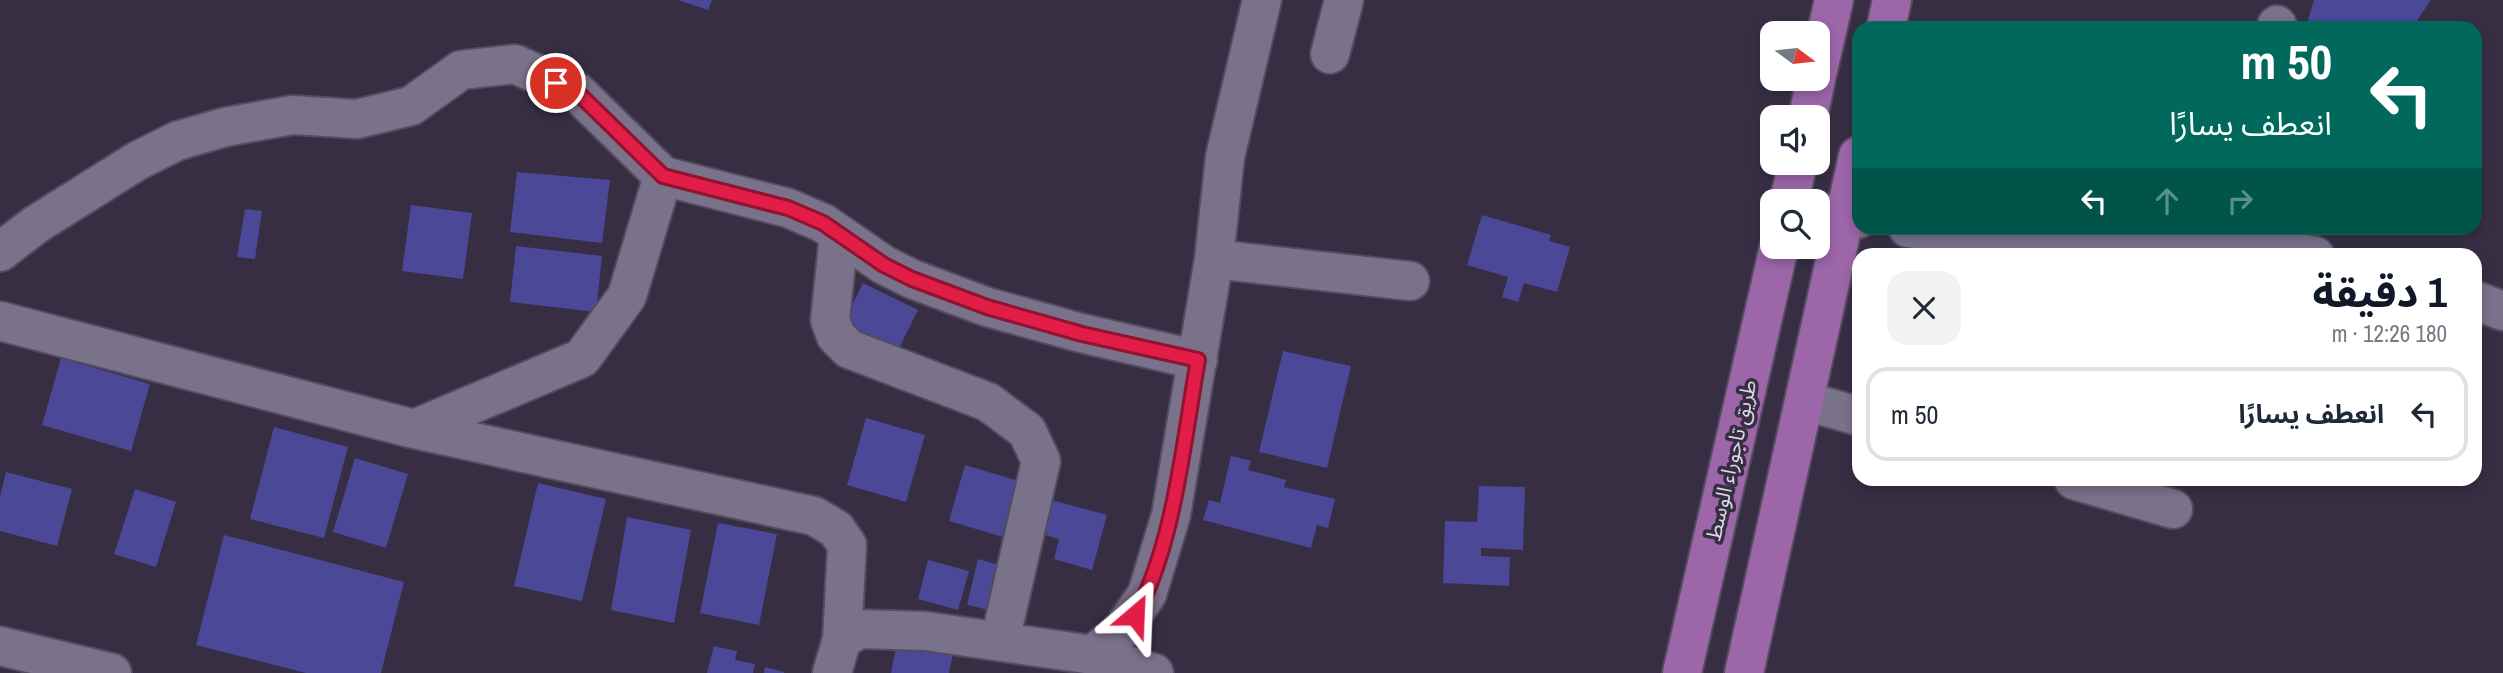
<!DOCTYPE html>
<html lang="ar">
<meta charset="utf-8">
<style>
body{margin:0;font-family:"Archivo Narrow","Noto Sans Arabic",sans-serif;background:#f2f2f3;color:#1f2937;direction:rtl;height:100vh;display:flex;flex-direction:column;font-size:26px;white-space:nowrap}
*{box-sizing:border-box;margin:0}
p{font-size:23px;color:#747a83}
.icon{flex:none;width:38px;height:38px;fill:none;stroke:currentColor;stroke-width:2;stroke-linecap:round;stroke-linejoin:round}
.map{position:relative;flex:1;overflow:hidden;direction:ltr}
.sheet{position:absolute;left:1852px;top:248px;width:630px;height:238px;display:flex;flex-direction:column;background:#fff;border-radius:21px;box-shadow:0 4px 10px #0003;direction:rtl}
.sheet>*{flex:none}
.guide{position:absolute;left:1852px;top:21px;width:630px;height:214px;border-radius:21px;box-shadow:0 4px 10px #0003;direction:rtl;background:#00695c;color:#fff;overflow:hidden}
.needle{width:46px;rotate:105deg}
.fabs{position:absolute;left:1760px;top:21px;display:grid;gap:14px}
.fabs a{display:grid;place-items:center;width:70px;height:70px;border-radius:14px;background:#fff;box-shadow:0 4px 10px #0003;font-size:35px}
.pin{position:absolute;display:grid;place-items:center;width:60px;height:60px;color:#fff;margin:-30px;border:4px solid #fff;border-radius:50%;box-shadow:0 2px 7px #0007}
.me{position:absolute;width:77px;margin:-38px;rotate:26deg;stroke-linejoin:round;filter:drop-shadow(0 0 5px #0008)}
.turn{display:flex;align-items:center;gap:24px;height:147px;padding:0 35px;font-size:32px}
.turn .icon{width:91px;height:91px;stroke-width:2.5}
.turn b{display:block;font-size:49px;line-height:60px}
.lanes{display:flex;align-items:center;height:66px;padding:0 35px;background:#0003;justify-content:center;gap:35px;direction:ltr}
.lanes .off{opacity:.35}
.round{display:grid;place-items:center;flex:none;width:74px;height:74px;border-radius:21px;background:#f2f2f3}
.summary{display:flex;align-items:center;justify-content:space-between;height:119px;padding:0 35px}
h1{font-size:42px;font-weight:700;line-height:52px;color:#111827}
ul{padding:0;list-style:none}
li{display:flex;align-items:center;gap:21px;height:94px;margin:0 14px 10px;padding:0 21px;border:4px solid #e0e1e3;border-radius:21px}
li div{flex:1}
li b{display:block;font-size:26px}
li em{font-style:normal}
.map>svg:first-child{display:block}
.building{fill:#4a4897}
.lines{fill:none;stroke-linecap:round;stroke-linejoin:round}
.minor-casing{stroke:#534c5e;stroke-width:42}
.major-casing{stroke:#534c5e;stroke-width:42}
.minor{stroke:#7a718a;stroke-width:38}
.major{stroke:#9c66a9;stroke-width:38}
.route-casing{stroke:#92132f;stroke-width:18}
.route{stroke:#e11d48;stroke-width:12}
.labels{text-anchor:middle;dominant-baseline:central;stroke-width:7;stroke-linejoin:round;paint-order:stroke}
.street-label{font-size:21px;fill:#dcd7e5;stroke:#372e44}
</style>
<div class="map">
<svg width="2503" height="673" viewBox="0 0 2503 673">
<rect width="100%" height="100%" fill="#372e44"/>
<path class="building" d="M678,0H712L708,10Z
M2314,0H2431L2412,28H2325L2308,20Z
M517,172L610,180L602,243L510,232Z
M411,205L472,213L463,279L402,271Z
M245,209L262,211L255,259L237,257Z
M1482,215L1551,235L1549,241L1570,247L1557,292L1524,283L1518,302L1502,297L1508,277L1467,265Z
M516,246L602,256L596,312L510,302Z
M863,283L918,310L896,354L841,328Z
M1283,351L1351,366L1327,468L1259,452Z
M61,358L150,384L131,451L42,425Z
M866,418L925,435L906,502L847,485Z
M274,427L348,447L324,538L250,519Z
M1231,456L1251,461L1248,470L1286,480L1284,487L1335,499L1328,528L1317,525L1311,548L1203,520L1209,500L1220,503Z
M355,458L408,474L386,548L333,532Z
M965,465L1026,483L1010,539L949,521Z
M6,472L72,489L57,546L0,531V497Z
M538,483L606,499L582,601L514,586Z
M1479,486L1525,487L1523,550L1481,548V556L1510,557L1509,586L1443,583L1445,521L1477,522Z
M135,489L176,502L156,567L114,554Z
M1048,499L1107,515L1092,570L1054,559L1059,539L1038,533Z
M627,517L691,530L674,623L611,610Z
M718,523L777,534L759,625L700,613Z
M224,535L404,582L381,673H306L196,645Z
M978,559L999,565L989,610L967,605Z
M928,560L969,571L958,610L918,599Z
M899,632L955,644L949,673H891Z
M714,646L737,651L735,660L755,664L753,673H707Z
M765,667L784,672V673H764Z"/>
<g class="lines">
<defs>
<path id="minor" d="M2276,28L2277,25
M1330,54L1344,0
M1818,212L1858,219
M1908,228C1981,240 2054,245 2128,247C2191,247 2252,244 2315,256
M839,235L830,320L836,336L849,349L988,402L1027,431L1041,461L1000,641
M0,252L35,225L137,161L177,141L225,127L293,115L357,119L411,106L461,70L515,64L577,92L663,176L788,208L823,223L884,265L912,279L987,307L1081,333L1198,360
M1214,259L1410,281
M2474,300L2503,311
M0,321L414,429L814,516L836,529L847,545L842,639
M1805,401L1858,416
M414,429L582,358L627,296L663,176
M2074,480L2173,509
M0,646L112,673
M1093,655L1154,673
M832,673L842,639L860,629L925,631L1093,655L1122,630L1147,594L1171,515L1214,259L1225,157L1262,0"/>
<path id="major" d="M1886,28L1892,0
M1818,70L1834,0
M1808,117L1816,79
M1789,201L1798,163
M1682,673L1779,247
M1744,673L1858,156"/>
</defs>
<use href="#minor" class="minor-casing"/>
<use href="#major" class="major-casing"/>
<use href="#minor" class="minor"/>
<use href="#major" class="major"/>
</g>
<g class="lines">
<defs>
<path id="route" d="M556,83L577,92L663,176L788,208L823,223L884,265L912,279L987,307L1082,334L1198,360C1184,437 1174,548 1135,615"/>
</defs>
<use href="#route" class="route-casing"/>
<use href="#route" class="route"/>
</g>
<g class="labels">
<g class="street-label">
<text transform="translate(1731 460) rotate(-77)">طريق تاجوراء الوسط</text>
</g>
</g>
</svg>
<div class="fabs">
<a><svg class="needle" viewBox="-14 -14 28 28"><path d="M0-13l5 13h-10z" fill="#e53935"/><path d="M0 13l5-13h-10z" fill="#747a83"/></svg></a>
<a><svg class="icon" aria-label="sound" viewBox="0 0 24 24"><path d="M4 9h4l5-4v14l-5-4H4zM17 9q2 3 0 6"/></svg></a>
<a><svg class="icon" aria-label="search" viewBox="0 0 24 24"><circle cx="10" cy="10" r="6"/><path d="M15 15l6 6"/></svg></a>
</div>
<div class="pin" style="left:556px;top:83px;background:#d93025"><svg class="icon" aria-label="arrive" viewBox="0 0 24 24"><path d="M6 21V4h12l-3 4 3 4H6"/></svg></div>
<svg class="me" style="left:1135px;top:615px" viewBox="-20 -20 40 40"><path d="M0-17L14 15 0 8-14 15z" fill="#e11d48" stroke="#fff" stroke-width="4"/></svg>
<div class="guide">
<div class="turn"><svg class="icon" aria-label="left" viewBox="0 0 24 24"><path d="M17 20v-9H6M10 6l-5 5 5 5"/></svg><div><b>50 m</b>انعطف يسارًا</div></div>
<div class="lanes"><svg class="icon" aria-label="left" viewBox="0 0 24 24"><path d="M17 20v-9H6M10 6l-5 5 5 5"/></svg><svg class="icon off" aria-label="ahead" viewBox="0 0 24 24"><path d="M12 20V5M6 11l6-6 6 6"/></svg><svg class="icon off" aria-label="right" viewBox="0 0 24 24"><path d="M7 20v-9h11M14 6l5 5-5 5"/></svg></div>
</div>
<section class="sheet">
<div class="summary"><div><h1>1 دقيقة</h1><p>180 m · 12:26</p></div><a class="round"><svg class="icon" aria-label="close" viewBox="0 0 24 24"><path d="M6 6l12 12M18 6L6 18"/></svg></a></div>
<ul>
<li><svg class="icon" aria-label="left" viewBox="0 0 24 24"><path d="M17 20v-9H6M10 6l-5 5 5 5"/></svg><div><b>انعطف يسارًا</b></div><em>50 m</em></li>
</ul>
</section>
</div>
